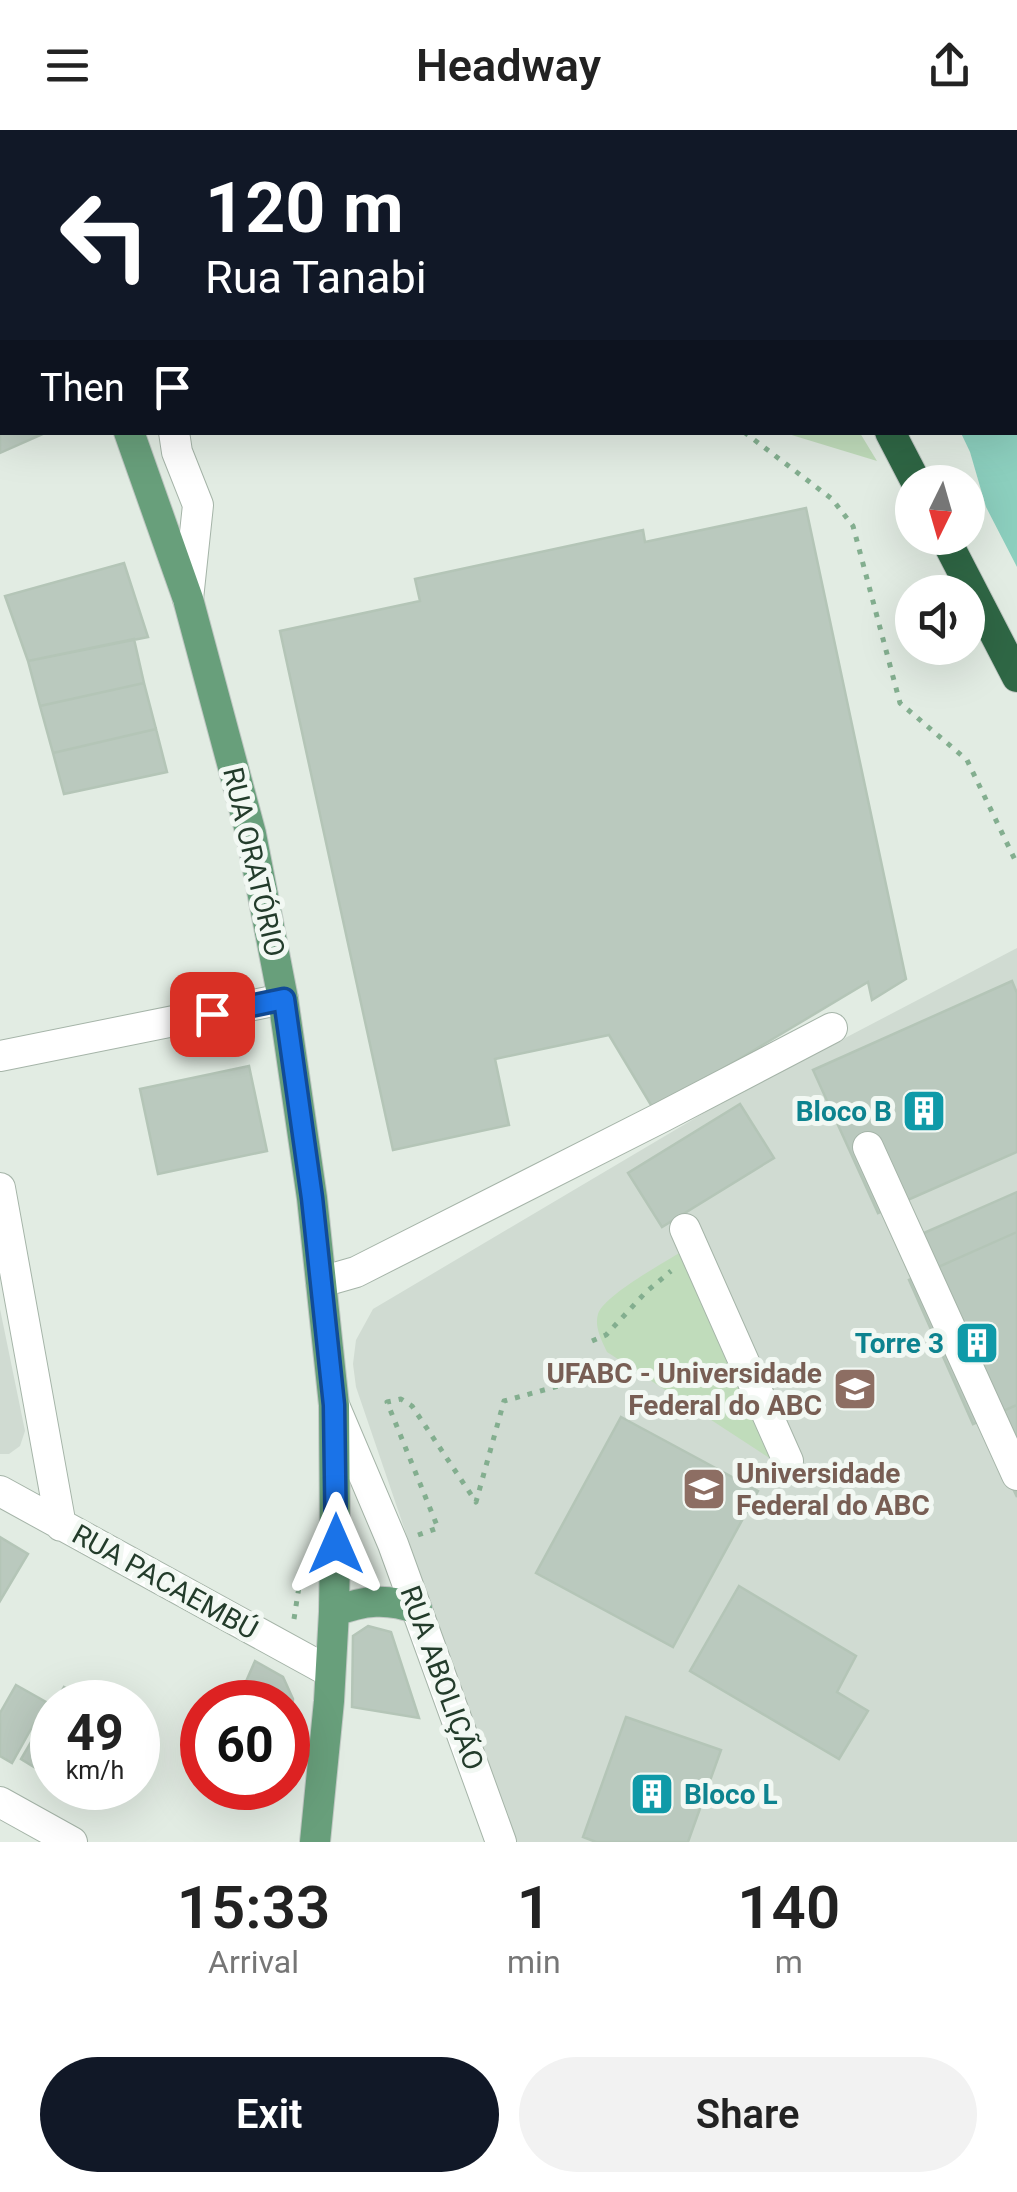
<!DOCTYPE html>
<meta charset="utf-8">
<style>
body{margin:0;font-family:Roboto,sans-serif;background:#f2f2f2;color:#222;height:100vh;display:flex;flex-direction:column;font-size:38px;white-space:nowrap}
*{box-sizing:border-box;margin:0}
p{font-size:32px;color:#767676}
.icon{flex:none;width:55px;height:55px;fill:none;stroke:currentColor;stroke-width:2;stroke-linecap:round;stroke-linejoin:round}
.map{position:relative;height:1712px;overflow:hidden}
.drawer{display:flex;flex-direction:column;background:#fff;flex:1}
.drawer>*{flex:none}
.top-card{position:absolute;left:0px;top:0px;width:1018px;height:305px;box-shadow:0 10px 40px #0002;background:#111827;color:#fff;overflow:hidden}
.needle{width:65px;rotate:185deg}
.buttons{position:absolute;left:895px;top:335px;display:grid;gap:20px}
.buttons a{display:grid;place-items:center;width:90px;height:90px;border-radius:50%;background:#fff;box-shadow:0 10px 40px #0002;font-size:50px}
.speed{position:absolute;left:30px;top:1550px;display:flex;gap:20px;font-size:50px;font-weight:700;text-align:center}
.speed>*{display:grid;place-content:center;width:130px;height:130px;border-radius:50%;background:#fff;box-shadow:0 10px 40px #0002;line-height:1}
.speed small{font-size:25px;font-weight:400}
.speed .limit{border:15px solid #d22;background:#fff;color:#111}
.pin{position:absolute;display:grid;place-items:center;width:85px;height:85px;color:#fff;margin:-42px;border-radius:20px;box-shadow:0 5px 15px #0006}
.me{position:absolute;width:110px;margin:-55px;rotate:0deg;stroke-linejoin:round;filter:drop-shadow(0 0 8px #0008)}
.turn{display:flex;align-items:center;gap:35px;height:210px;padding:0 40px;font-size:45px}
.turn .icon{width:130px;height:130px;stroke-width:2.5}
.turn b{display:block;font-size:70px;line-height:85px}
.then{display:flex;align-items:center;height:95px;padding:0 40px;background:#0003;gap:20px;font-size:38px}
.eta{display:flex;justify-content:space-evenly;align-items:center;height:170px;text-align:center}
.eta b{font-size:60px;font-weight:600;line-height:70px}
.button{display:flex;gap:20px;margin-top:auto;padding:20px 40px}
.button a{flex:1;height:115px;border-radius:60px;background:#111827;color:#fff;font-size:40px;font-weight:600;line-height:115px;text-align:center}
.button a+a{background:#f2f2f2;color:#222}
header{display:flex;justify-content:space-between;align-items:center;height:130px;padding:0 40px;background:#fff;font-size:45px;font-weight:600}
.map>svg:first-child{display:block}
.built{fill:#d0dbd2}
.green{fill:#c0dcbb}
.water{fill:#8ccfbe}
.building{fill:#bac9be;stroke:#b4c5b7;stroke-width:2.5}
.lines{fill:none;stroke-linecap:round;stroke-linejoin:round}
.minor-casing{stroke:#a5b4a8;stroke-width:32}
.major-casing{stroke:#c1c8c4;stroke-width:32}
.highway-casing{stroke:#c1c8c4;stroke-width:32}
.path{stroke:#83ae8f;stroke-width:5;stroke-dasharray:5 8;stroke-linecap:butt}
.minor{stroke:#fff;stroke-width:30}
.major{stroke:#689f7b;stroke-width:30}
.highway{stroke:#2f6745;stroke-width:30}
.route-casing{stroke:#114b97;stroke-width:25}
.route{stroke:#1a73e8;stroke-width:18}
.labels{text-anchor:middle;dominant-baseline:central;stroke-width:10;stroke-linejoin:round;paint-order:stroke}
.street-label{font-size:28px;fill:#233c2b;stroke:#f2f8f3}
.culture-label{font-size:28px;font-weight:bold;fill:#0d838f;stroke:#f2f8f3;text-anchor:end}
.education-label{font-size:28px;font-weight:bold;fill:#785e54;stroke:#f2f8f3;text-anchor:end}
</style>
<header><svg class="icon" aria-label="menu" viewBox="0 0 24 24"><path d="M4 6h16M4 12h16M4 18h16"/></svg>Headway<svg class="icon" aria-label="share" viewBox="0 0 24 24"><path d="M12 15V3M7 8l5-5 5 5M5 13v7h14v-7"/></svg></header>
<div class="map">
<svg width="1017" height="1712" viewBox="0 0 1017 1712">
<rect width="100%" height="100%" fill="#e2ece3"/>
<path class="built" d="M1017,818V1712H516L426,1462L356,1257L353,1234L356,1210L373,1179L719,974Z
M0,1179L25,1301L20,1316L9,1324H0Z"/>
<path class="green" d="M785,303H860L877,331Z
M686,1119L777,1333L607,1222C602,1211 594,1197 598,1184C604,1165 667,1131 686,1119Z"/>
<path class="water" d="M1015,294L1017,298V437L986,377L970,322L961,303L1015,302Z"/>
<path class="building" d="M70,0H177L178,2H71Z
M2,150V240L0,241V152Z
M2,240V302H47L0,323V241Z
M806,378L906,849L872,870L868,852L654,980L609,905L495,929L509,995L393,1020L280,501L420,471L415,449L643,400L645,412Z
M124,433L148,507L28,531L5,466Z
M134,509L144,553L40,576L28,531Z
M144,553L156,599L53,623L40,576Z
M156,599L167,642L64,664L53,623Z
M1012,851L1017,863V1022L878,1083L813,940Z
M249,936L267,1021L158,1044L140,959Z
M740,974L774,1028L662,1097L628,1043Z
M1017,1062V1367L899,1114Z
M1017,1102V1275L973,1294L909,1150Z
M621,1287L758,1361L673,1517L536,1443Z
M0,1407L28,1424L0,1471Z
M739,1456L856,1526L837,1562L868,1581L839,1629L690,1541Z
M368,1496L391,1502L419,1588L352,1577L353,1506Z
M255,1531L283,1547L293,1569L290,1623L288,1621V1572H237Z
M16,1555L46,1572L12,1633L0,1626V1583Z
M64,1557L90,1572H55Z
M52,1576V1648L21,1629Z
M626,1587L721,1620L688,1712H596L583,1707Z"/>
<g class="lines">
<defs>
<path id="minor" d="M174,302L177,322L198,375L188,469
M0,926L283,869
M868,1017L1017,1345
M0,1058L61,1396
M685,1099L788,1331
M321,1152L356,1142L662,987L832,898
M334,1275L393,1414L501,1712
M0,1361L330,1542
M0,1672L72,1712"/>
<path id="major" d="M0,13L2,17
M129,302L188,469L251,704L283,869L312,1068L334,1275L335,1414L334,1482L329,1571L315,1712
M334,1482C363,1470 388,1468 417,1479"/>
<path id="highway" d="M708,0L710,2
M924,0L926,2
M1015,151L1017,155
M890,302L916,352
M945,408L1017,547"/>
</defs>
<use href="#minor" class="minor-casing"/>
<use href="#major" class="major-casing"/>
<use href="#highway" class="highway-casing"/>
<path class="path" d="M602,0L603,2
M744,302L832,369L853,396L900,573L967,630L1017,734
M592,1211L606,1205L646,1162L671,1141
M418,1405L438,1398L387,1272L401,1269L412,1276L476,1372L504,1271L602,1244
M294,1489L300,1450H304"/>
<use href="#minor" class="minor"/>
<use href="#major" class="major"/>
<use href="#highway" class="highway"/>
</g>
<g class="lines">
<defs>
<path id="route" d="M212,884L284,869L312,1068L334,1275L336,1414"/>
</defs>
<use href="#route" class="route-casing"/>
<use href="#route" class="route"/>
</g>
<defs>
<symbol id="building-square" viewBox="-11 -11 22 22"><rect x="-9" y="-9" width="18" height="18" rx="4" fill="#0f9aa8" stroke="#f2f8f3"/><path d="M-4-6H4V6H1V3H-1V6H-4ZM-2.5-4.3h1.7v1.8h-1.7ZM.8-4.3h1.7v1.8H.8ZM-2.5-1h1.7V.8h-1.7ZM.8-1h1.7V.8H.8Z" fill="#fff"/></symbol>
<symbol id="university-square" viewBox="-11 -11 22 22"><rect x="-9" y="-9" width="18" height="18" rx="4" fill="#8d6e63" stroke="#f2f8f3"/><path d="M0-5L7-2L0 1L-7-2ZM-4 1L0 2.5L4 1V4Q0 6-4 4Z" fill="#fff"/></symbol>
</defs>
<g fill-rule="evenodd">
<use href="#building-square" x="899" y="956" width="50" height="50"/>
<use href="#building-square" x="952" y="1188" width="50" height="50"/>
<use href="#university-square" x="830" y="1234" width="50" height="50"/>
<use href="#university-square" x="679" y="1334" width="50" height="50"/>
<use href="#building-square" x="627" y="1639" width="50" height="50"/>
</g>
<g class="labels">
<g class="street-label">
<text transform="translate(254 732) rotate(77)">RUA ORATÓRIO</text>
<text transform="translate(165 1452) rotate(29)">RUA PACAEMBÚ</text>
<text transform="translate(442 1548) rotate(70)">RUA ABOLIÇÃO</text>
</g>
<g class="culture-label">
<text x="892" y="981">Bloco B</text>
<text x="944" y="1213">Torre 3</text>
<text x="684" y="1664" text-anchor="start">Bloco L</text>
</g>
<g class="education-label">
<text x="822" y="1243">UFABC - Universidade<tspan x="822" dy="32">Federal do ABC</tspan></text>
<text x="736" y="1343" text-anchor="start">Universidade<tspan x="736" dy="32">Federal do ABC</tspan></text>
</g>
</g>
</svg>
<div class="buttons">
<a><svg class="needle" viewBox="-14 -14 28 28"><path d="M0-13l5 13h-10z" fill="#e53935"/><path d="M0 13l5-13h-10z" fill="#767676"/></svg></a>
<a><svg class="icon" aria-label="sound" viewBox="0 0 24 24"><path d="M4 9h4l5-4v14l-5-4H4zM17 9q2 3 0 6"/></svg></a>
</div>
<div class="speed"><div>49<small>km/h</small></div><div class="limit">60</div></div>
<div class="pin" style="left:212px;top:884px;background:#d93025"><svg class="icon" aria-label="arrive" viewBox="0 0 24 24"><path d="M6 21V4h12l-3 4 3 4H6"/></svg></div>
<svg class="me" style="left:336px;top:1414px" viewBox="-20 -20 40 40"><path d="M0-17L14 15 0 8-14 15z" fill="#1a73e8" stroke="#fff" stroke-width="4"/></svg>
<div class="top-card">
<div class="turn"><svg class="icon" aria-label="left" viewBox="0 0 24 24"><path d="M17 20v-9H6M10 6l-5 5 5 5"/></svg><div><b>120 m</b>Rua Tanabi</div></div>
<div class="then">Then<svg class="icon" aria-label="arrive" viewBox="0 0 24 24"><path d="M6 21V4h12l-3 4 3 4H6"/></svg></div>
</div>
</div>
<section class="drawer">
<div class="eta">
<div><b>15:33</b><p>Arrival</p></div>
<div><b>1</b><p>min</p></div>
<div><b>140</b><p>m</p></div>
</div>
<div class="button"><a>Exit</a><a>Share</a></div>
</section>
